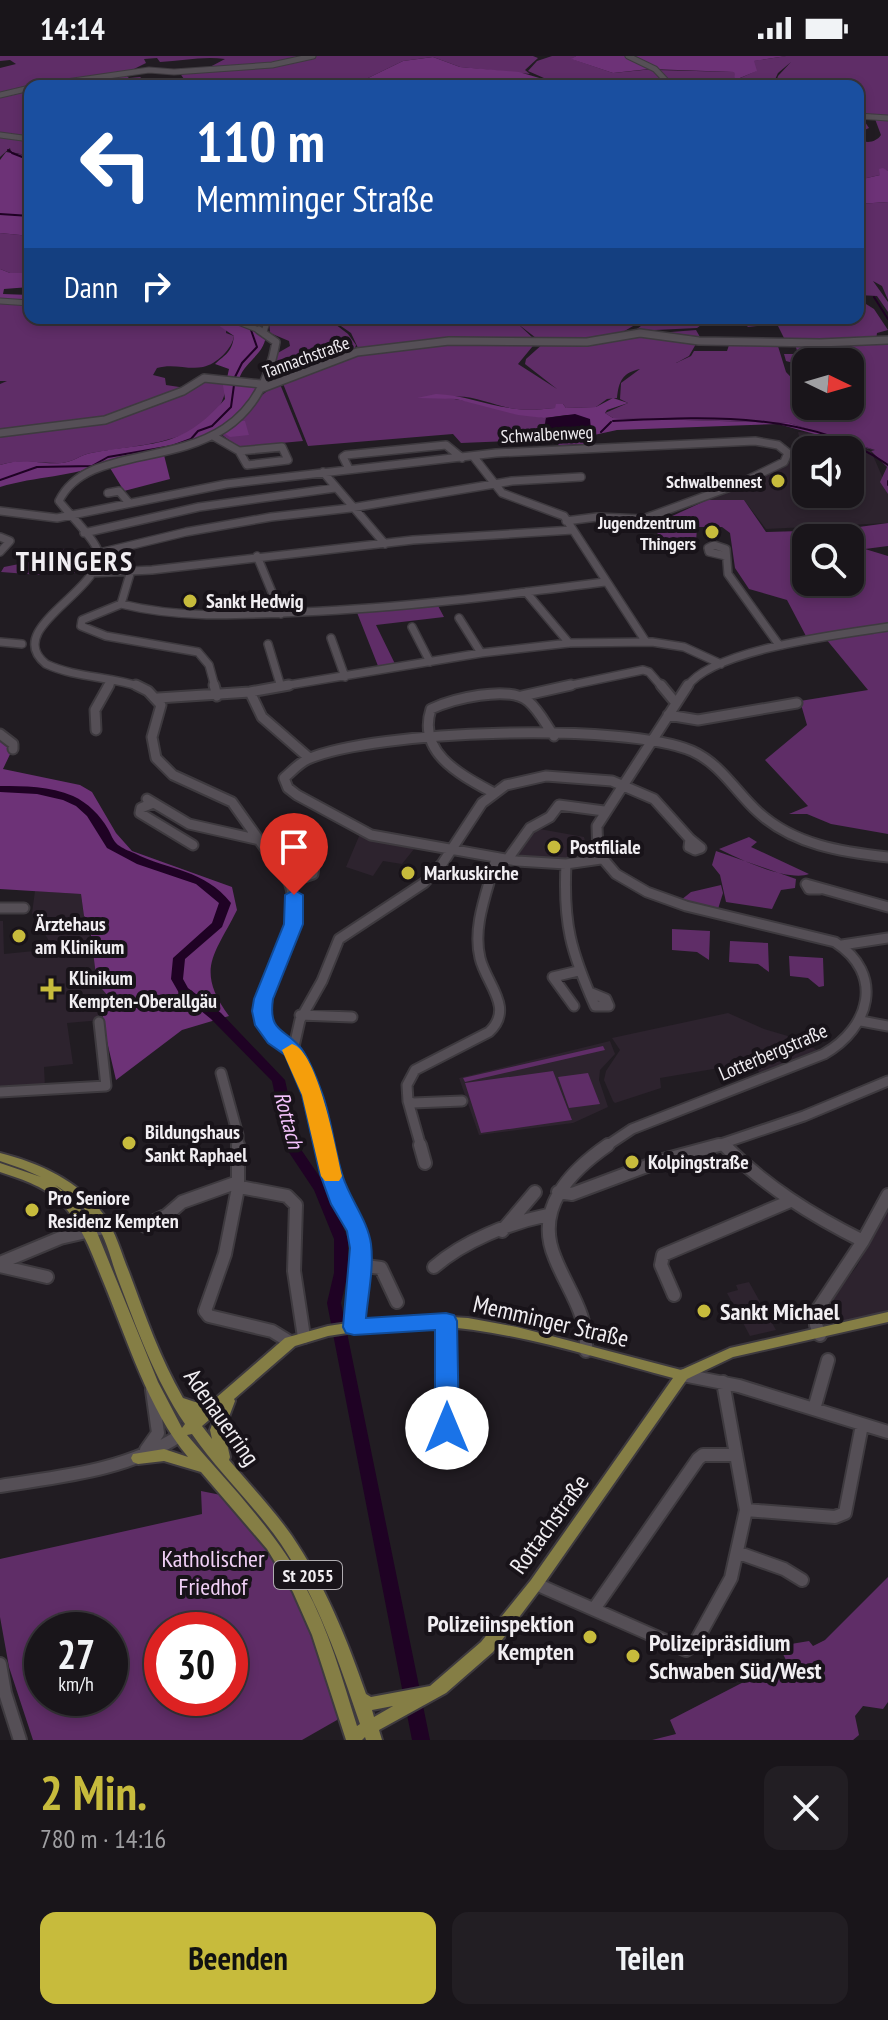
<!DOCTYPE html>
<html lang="de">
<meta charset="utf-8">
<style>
body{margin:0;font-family:"PT Sans Narrow",sans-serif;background:#221e23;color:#f1f3f6;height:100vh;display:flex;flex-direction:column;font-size:30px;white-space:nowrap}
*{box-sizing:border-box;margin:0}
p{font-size:26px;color:#9f9fa2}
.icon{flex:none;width:44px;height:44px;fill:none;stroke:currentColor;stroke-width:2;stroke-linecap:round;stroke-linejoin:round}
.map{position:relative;height:1684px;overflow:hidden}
.sheet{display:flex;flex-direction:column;background:#19151a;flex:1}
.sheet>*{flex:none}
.guide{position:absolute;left:24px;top:24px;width:840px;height:244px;border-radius:16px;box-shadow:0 4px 12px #0003,0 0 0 2px #373439;background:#1a4fa0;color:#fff;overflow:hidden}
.needle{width:52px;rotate:95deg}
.controls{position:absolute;left:792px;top:292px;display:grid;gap:16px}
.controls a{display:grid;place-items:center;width:72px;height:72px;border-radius:16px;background:#19151a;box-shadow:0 4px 12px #0003,0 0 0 2px #373439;font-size:40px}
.speed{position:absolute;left:24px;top:1556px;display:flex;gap:16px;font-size:40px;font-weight:700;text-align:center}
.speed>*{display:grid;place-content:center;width:104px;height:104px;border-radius:50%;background:#19151a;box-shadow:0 4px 12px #0003,0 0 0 2px #373439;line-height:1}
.speed small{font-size:20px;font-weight:400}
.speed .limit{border:12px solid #d22;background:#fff;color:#111}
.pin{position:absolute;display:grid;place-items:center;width:68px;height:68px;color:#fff;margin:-82px -34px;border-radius:50% 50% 50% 0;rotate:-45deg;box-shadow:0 0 8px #0007}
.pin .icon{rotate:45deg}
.me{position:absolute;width:88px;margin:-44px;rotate:0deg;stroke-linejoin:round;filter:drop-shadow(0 0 6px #0008)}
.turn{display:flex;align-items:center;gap:28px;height:168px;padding:0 40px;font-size:36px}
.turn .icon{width:104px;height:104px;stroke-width:2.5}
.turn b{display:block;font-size:56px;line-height:68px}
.then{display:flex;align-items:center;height:76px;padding:0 40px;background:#0003;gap:16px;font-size:30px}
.round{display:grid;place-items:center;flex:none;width:84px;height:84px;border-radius:16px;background:#221e23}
.headline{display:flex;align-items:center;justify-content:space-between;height:136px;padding:0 40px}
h1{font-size:48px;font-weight:800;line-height:60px;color:#c7bb3c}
.button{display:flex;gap:16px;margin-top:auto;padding:16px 40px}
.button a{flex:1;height:92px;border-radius:16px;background:#c7bb3c;color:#111;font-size:32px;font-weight:800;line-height:92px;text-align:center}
.button a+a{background:#221e23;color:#f1f3f6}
.status{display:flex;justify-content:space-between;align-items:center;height:56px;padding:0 40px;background:#19151a;direction:ltr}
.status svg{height:22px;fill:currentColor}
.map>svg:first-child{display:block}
.built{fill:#2d232e;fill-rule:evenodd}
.green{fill:#5f2d67;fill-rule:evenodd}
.forest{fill:#6d3277}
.water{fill:#1f0224}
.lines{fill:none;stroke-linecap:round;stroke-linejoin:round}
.stream{stroke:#1f0224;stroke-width:2}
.river{fill:#1f0224;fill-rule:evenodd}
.minor-far3-casing{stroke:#3e3a3f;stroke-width:7}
.minor-far2-casing{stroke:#3e3a3f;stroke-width:10}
.minor-far1-casing{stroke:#3e3a3f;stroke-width:13}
.minor-casing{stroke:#3e3a3f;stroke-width:16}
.major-casing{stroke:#3e3a3f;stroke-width:4}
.minor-far3{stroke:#554f56;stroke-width:5}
.minor-far2{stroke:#554f56;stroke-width:7}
.minor-far1{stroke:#554f56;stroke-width:9}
.minor{stroke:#554f56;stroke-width:12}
.major{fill:#857e45;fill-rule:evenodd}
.route{fill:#1a73e8;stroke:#114b97;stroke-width:2}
.slow{fill:#f59e0b}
.poi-dot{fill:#c7bb3c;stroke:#181319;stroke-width:3}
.labels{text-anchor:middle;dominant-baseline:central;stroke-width:8;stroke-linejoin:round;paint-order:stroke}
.far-street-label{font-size:18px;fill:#f1eef2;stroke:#181319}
.far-poi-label{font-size:18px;font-weight:bold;fill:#f1eef2;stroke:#181319;text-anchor:end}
.shield{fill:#181319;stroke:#b0acb1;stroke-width:2}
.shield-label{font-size:18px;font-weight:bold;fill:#f1eef2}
.poi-label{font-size:20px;font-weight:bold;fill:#f1eef2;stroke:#181319;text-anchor:start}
.street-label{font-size:20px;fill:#f1eef2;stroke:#181319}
.water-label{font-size:22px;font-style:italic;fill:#f4c2fc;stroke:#181319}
.near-poi-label{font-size:24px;font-weight:bold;fill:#f1eef2;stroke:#181319;text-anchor:start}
.near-street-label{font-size:24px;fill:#f1eef2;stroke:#181319}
.near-park-label{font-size:24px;fill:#f1d0f6;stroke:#181319}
.district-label{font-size:28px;font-weight:bold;letter-spacing:2px;fill:#f1eef2;stroke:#181319}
</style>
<div class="status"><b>14:14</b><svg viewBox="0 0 49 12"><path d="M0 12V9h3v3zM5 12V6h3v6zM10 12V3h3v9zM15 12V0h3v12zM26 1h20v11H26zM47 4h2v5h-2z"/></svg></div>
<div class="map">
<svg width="888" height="1684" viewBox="0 0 888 1684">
<rect width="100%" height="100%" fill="#211c22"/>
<path class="built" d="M798,376L816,377L871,395L888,434V467L766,473L744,444H707L793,404L791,395L801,389ZM806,394H850V438H806Z
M534,772L584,781L588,797L582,801L559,804L515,801Z
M360,778L383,786L414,793L402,808L383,805L373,820L346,811Z
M35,835L81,838L84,860L89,864L90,886L109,940L102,964L67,967L73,1008L44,1011L45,1031L0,1034V865H3L4,898L54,893L32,857Z
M728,957L764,973L798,983L817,994L760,1017L755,1011L737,1009L660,1022L661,1032L615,1047L613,1045L604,1024L606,1015L620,994L612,982Z
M610,985L615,998L600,1014L599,1024L608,1051L573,1067L479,1079L459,1022Z
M888,1153V1254L824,1272L827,1250L857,1210Z
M749,1226L759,1244L776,1274L750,1280L727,1237L738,1234L736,1229Z"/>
<path class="green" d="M0,0H533L538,2L525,14L530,18L460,11L433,1L403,5L364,24L321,30H189L179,16L208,12L225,3C203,0 182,5 160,6L157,2L144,3L146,7L124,18L129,22L140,21L149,28L167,25L173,30H30V83L23,89L29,87L30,84V100L11,96L10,92L0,101V12L16,8L10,4L0,5Z
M552,0H576L572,3L613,17L653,13L670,30H551L553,26L528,15L537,5Z
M786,0H888V115L880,113V119L858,124V80C862,89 876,87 881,79L875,63L880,61L861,60L869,72L858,77V30H775L778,20L791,6L778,17L772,30H673L657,14L734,16L736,24L756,15L753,5Z
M888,146V244L882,230L873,225L888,246V256L877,240L858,239V148Z
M0,177L30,180V217H10L0,213Z
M858,243L874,253L888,274L877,277L876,284L786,286L777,268L748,271L746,269L753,266L750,262H858Z
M0,247L30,249V262H219L243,270L227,268L226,277L234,280C232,293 217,308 203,311C188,314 173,307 157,312L153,319L165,322L166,329L186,332L113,361L0,376V328L7,325H0Z
M274,262H337L335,268L348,278L356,289L354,295L265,328L276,298L290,290L289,285L270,277L269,266Z
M340,262H483V265L495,266L486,262H647L621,277L597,284L536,282L518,268L534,283L358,292L351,277L338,268Z
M652,262H711L697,272L634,275Z
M696,274L700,281L689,300L676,307L691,300L694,295H727L730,286L777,287L786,316L806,337V350H850V306H806V334L792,319H801L797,308L786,305L784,298H798L795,288L888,285V438L880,426L887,411L871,395L875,394L789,367L613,362L605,357L628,347L620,343L621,327L640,313C622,317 619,325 617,342L607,343L596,351L566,352L563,348H556V352C542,353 529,355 516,353C492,350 469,336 446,342C480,345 512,358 546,362L545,369L577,378L594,379L587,382H594L595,388L559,389L552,383L584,382L461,387L453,378L308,390L282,325L353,298L449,286L537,285L518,308L557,333L525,308L526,303L545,286Z
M227,324C223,389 138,388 91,397C80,399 73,406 62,407C40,408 23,402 0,409V378L96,367L202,325Z
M280,328L303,385L238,391L221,378C244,364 256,337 280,328Z
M707,444H744L766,476L837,474L888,467V490L865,493L888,500V569L807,582L787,544L749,533L735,512L730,477L722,471H697L696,487L658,486L657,467ZM806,482H850V526H806Z
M63,493L91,500L86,513L74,517L58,512L40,519L1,516L4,511L29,506Z
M436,546L444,561L376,569L397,612L380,615L356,554Z
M888,573V778L831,768L807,758H789L808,750L765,704L807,669L800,645L868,634L826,583Z
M749,781L757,786L751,791L809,818C788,826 739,803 719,793Z
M716,795L796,823L795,832L781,834L772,853L726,846L720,819L712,809Z
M721,829L723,837L718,853L681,844L691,836Z
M672,873L710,875L709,904L697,896L672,894Z
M730,885L768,887L769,916L758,908L729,906Z
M789,900L823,902L824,930L819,931L808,922L790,920Z
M603,990L605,994L465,1026L463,1022Z
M553,1015L572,1064L481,1077L465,1027Z
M588,1017L600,1048L569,1052L558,1021Z
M201,1435L221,1439L256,1476L296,1535L315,1580L338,1657L337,1664L302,1684H33L9,1611L0,1561V1503L202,1458ZM42,1574H110V1642H42ZM162,1574H230V1642H162Z
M888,1521V1646L883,1653L863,1650L855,1660L859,1679L853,1684H652L676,1678L670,1664L786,1604L779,1590L809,1585L813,1590L825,1584Z"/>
<path class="forest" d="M576,0H786L754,5L757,15L735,24L734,16L649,13L613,17L571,3Z
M433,1L460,11L519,16L553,26L549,30H321L364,24L403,5Z
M6,96L30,100V180L0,177V104Z
M883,112L888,115V146L858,148V124L880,119L879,113Z
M0,213L10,217H30V231L4,233L3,238L30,239V246L0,244Z
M227,268L243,270L266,280C263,300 245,305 239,323L227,322L229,313L215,308C226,298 232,296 234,280L218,269Z
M227,324L260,329L264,334L240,365H245L249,379L230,381L224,377L163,395L170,423L124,435L107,407C72,421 36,420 0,431V409C27,401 38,409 62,407C73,406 80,399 91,397C153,385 180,395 225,343L223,329Z
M436,338C464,339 489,350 517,353C529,355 542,353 555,352L556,348H563L566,352L596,351L613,342L628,347L607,354L605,357L613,362L789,367L877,395L778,368L617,374L594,379L587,377L591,373L567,359L544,362L518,359L456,343L417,342Z
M0,682L13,692L3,713L80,729L92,736L116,777L132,795L232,831L237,854C216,897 194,913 229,960L182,974L116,1024L102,964L108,940L97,927L89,864L84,860L81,838L0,833Z"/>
<path class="water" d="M575,358L590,363L591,373L587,377L553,376L545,369L546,362Z"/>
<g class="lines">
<path class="stream" d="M8,94L11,96
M12,97L30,104
M0,158L30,160
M874,241L888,263
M248,267L266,263
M234,323L242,307L257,291L251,274
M613,365C703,361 811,354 888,409
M601,376L611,366
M587,377H594
M0,424L37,411L92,410L108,401L172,390L191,383L198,375L212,370L231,351L234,329
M888,425V429"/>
<path class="river" d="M0,730C24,730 50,730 73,740C88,747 100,759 108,773C111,778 113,785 118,789C122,792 129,795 134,797C170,815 204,813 231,847L222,871L185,903L183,923L188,932L221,957L285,1024L300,1092L328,1133L348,1183V1217L341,1247L430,1684H412L327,1247L334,1217V1183L314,1134L286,1092L272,1025L211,963L179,937L171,923L173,902L212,867L219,847L196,828L137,808L107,792L87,760L76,750L63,744L37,738L0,736Z"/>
<defs>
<path id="minor-far3" d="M628,0L655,13L671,30
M39,30L149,14L174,16L272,9L313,0
M0,39L30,32
M858,60L888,62
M0,79L30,83
M0,245L30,247
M228,262L264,276
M264,276L267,266L273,262"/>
<path id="minor-far2" d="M260,333L357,296L449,285L587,286L640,277L699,285L820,287L888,284
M0,377L105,364L183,335L204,322L261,328
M213,380L239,395
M282,391L288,404L247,409L239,395Z
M473,400L502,437L564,460L646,586
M349,413L343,401L346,399L446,389L462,402
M323,416L385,488
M108,437L119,435L129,447
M0,455L57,462L226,428L496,397L755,385L778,389L788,397L784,406L741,427L643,463L597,461L566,465
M84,477L199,451L335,432
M0,481L10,485L0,496
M99,497L186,476L271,461L351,452L512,425L581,421
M257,500L281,558
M726,500L709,496L708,492L714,489L726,493L728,518L779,589
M90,517L152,514L413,484L573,474
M130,518L121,548C181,563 241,559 302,556C404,552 504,539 605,526
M526,536L569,587
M121,548L82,564L81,570L106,580L198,596L209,609L215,631
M459,562L481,597
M412,571L430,606
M331,582L345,621
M0,586L22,588
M268,588L281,631
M107,631L112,625
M141,631C110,620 76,622 46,608C0,571 111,532 97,493C92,480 68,457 59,445C95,370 249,437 276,286L259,274
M277,631L481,597L569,587L652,586L684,591L721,608
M562,631L643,614L649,616L662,631
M687,631C712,593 843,578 888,571"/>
<path id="minor-far1" d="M136,629L148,635L161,649L152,681L156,702L173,719L232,746L289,826C309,879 251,933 266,970C270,979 285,988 293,995
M214,629L217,640
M661,629L675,646
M250,636L262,661L308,701
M522,640L571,629
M158,642L250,636L289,629
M668,659L698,664L797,647
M96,674L95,654L109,629
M0,678L13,688V693
M492,736C459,718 417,696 431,653C452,643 508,629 528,645C539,654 546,669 554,680
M147,743L189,768L260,784
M153,747L141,752L140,757L193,789
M690,783L701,792L695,794L689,791Z
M601,803L566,808L517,805L371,779L297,739L288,732L284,722C291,716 299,707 308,703C374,674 626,666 692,695C721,708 736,736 758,756C794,789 842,796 888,801
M507,804L530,772L550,761L559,749L604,755
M566,808C563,868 571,896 595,950H609L606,943L589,936
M289,826L313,818L315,802
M820,833H809L806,828L888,851
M0,852H24
M842,889L888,882
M574,950L553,921L578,915
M300,959L352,961
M861,965L888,970
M293,995L300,964L322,925L339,883L424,827L442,808L482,747L506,729L546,720L612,725L654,743L690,783
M293,995L313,1039L325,1091
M221,1017L238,1079V1091
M0,1036L106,1030L99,966
M408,1045L421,1091
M462,1045L413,1047L408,1045L407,1029L415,1014L489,976C515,952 486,928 480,902C472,869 488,834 496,802
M723,1088L726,1091
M605,1091L632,1073L824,998C870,972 885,918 835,886L686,850L647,836L616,818L598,797L597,770L688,629
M712,1091L804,1060L888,1025"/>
<path id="minor" d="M238,1089V1126
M324,1089L331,1118L342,1148L357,1175L360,1192L354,1271
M420,1089L425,1107
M724,1089C765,1130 811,1159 863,1185
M245,1132L287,1140L296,1149L294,1215L304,1281
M558,1136L572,1138L663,1104L719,1089
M237,1137L225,1198L205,1255L209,1260L272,1275L290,1286
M145,1170L167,1159L182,1146L238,1126
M502,1175L535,1136
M0,1207L60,1182L104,1172
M358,1209L381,1212L397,1246
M0,1210L47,1221
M434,1211C464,1185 509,1167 548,1159
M674,1239L661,1209L663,1199L788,1146
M446,1265L447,1372
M820,1279L816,1269L818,1253L863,1185L888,1139
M586,1295C588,1257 568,1235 555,1202C534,1153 569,1116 608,1089
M683,1319L739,1330L888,1376
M814,1353L828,1304
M146,1394L158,1377L152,1334
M0,1430C62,1420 125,1415 179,1380
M746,1454L835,1461L845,1457L862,1369
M739,1497L784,1513L802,1524
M536,1528L686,1594L694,1589L731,1522L746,1454L723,1326
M594,1553L698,1403L703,1399H736
M0,1608L5,1637L20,1684"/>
<path id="major" d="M0,1097C40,1107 79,1125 104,1159C116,1176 121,1197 129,1216C145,1259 160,1302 183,1342L195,1346L217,1341L285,1282L328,1270L354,1266L434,1260L468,1262L517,1271L681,1314L730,1292L888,1256V1266L733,1301L687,1323L541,1532L493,1596L446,1637L379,1674L382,1684H366L365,1681L362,1684H346L312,1579L293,1536L267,1493L201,1416L164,1405L138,1408L133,1406L131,1402L133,1398L164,1393L188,1401C148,1353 127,1283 103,1225C92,1198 83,1172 64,1150C47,1131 24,1124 0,1116V1107L41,1121L23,1113L0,1105ZM55,1129C70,1138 85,1151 95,1166C107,1183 111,1205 118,1223C137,1273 155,1324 185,1368L182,1372L158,1326L96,1174L72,1142ZM434,1270C515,1275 594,1301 673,1322L531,1524L481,1586L430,1630L371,1641L366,1638C347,1583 325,1529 292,1480C273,1453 250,1429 229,1404L230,1401L224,1374L235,1345L234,1343L295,1290L328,1280L354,1276ZM216,1358L210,1374L212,1383L202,1370ZM192,1378C219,1417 254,1449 281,1488C318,1543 339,1606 360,1668L357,1670C342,1622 329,1574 305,1530C275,1474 228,1427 187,1379ZM393,1650L374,1661L372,1654Z"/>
</defs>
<use href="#minor-far3" class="minor-far3-casing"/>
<use href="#minor-far2" class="minor-far2-casing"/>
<use href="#minor-far1" class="minor-far1-casing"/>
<use href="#minor" class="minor-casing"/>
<use href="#major" class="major-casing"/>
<use href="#minor-far3" class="minor-far3"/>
<use href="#minor-far2" class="minor-far2"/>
<use href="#minor-far1" class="minor-far1"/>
<use href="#minor" class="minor"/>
<use href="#major" class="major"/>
</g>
<path class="route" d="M294,834L303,839V868L273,943C268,977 285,972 301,992C310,1004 317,1023 322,1037C332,1064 334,1094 343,1121C350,1143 368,1165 371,1188C374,1212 368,1239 366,1262L446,1257L454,1259L457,1265L459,1372L456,1378L447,1381L439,1378L435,1372V1274L354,1279L346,1277L343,1271L350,1192L347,1175L331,1148L320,1118L302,1039L285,999L268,987L255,969L252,955L254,943L284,868L285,839Z"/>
<path class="slow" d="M292,988C318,995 336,1094 342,1120L339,1125H325L321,1120L302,1039L282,994Z"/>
<g class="poi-dot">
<circle cx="778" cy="425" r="8"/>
<circle cx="712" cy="476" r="8"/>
<circle cx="190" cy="545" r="8"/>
<circle cx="554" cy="791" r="8"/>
<circle cx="408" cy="817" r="8"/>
<circle cx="19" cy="880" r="8"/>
<path d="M47 921h8v8h8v8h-8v8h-8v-8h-8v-8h8z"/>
<circle cx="129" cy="1087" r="8"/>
<circle cx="632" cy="1106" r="8"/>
<circle cx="32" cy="1154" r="8"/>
<circle cx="704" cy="1255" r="8"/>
<circle cx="590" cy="1581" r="8"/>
<circle cx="633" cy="1600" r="8"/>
</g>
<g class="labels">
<g class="far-street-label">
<text transform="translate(306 301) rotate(-20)">Tannachstraße</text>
<text transform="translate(547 378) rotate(-3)">Schwalbenweg</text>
</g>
<g class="far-poi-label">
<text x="762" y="425">Schwalbennest</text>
<text x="696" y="466">Jugendzentrum<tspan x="696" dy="21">Thingers</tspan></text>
</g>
<rect class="shield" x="274" y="1505" width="68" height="28" rx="6"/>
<g class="shield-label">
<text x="308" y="1519">St 2055</text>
</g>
<g class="poi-label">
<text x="206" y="545">Sankt Hedwig</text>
<text x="570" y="791">Postfiliale</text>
<text x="424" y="817">Markuskirche</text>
<text x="35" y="868">Ärztehaus<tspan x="35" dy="23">am Klinikum</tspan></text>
<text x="69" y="922">Klinikum<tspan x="69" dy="23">Kempten-Oberallgäu</tspan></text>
<text x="145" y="1076">Bildungshaus<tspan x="145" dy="23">Sankt Raphael</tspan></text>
<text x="648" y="1106">Kolpingstraße</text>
<text x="48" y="1142">Pro Seniore<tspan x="48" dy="23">Residenz Kempten</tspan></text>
</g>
<g class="street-label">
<text transform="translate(773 996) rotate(-23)">Lotterbergstraße</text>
</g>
<g class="water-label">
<text transform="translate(289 1064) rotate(75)">Rottach</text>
</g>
<g class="near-poi-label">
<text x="720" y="1255">Sankt Michael</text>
<text x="574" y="1567" text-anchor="end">Polizeiinspektion<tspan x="574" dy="28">Kempten</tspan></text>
<text x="649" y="1586">Polizeipräsidium<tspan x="649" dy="28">Schwaben Süd/West</tspan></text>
</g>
<g class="near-street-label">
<text transform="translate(551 1265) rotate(13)">Memminger Straße</text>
<text transform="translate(222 1361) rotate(55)">Adenauerring</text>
<text transform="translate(549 1468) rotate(-54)">Rottachstraße</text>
</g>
<g class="near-park-label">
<text x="213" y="1502">Katholischer<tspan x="213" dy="28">Friedhof</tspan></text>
</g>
<g class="district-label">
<text x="75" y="504">THINGERS</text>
</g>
</g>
</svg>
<div class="controls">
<a><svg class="needle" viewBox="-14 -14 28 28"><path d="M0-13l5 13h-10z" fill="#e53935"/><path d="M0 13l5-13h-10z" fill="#9f9fa2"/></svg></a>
<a><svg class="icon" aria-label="sound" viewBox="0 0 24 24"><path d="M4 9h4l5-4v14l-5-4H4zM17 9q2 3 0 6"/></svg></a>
<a><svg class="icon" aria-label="search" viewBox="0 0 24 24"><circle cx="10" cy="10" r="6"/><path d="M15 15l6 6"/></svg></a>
</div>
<div class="speed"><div>27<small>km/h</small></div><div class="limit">30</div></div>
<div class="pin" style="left:294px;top:839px;background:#d93025"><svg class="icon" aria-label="arrive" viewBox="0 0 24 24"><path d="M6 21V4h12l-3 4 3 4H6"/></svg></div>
<svg class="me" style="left:447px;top:1372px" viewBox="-20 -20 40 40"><circle r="19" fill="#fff"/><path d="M0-13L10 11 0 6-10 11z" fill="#1a73e8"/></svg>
<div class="guide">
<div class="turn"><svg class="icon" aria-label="left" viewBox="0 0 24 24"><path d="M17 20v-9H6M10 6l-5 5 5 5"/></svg><div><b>110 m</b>Memminger Straße</div></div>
<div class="then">Dann<svg class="icon" aria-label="right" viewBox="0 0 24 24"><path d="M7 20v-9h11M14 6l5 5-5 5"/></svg></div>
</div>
</div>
<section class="sheet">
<div class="headline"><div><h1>2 Min.</h1><p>780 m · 14:16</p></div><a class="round"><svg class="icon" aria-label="close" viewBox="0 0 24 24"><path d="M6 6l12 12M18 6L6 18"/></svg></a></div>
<div class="button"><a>Beenden</a><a>Teilen</a></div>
</section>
